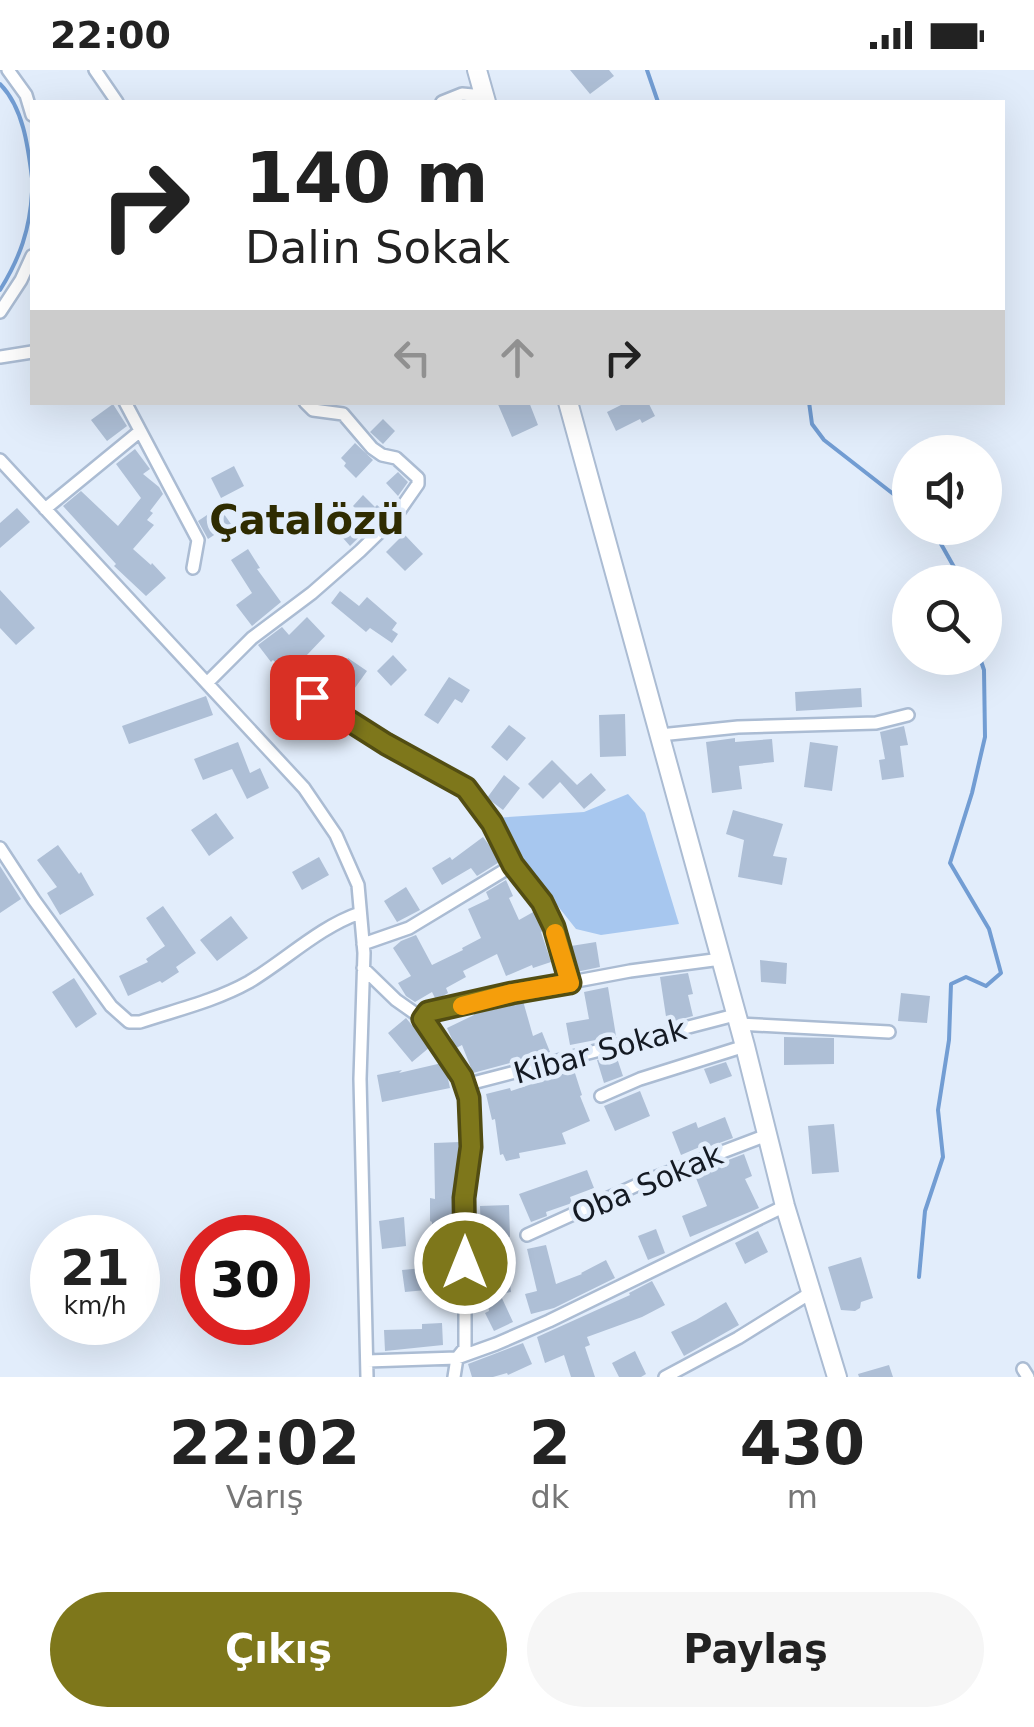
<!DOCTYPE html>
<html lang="tr">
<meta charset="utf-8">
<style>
body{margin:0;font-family:"DejaVu Sans",sans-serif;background:#f6f6f6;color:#222;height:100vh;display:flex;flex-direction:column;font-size:38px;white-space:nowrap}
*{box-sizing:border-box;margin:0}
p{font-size:32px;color:#767676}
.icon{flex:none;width:55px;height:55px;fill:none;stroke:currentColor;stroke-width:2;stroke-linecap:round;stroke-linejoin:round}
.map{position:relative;height:1307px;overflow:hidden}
.sheet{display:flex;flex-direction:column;background:#fff;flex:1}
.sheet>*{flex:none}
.banner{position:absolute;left:30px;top:30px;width:975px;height:305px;border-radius:0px;box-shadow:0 10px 40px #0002;background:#fff;color:#222;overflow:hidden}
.controls{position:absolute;left:892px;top:365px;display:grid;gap:20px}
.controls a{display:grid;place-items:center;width:110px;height:110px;border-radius:50%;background:#fff;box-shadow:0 10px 40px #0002;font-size:50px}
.speed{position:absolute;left:30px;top:1145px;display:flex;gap:20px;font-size:50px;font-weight:700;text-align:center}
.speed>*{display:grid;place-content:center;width:130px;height:130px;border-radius:50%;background:#fff;box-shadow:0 10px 40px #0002;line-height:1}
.speed small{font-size:25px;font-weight:400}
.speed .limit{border:15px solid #d22;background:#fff;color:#111}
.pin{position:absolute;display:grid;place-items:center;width:85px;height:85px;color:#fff;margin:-42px;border-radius:20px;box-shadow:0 5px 15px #0006}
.me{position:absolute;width:110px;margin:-55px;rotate:0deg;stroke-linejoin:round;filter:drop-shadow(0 0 8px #0008)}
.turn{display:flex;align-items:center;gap:35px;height:210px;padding:0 50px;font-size:45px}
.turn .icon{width:130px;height:130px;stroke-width:2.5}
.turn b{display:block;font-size:70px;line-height:85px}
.lanes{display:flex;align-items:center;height:95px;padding:0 50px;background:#0003;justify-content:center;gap:50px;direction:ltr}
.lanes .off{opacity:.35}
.eta{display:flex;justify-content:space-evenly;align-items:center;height:170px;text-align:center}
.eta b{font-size:60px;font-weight:700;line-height:70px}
.cta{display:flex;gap:20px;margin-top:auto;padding:20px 50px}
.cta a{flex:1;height:115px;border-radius:60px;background:#7e771b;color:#fff;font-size:40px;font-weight:700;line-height:115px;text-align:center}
.cta a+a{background:#f6f6f6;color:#222}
.status{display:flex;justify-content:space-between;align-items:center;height:70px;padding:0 50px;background:#fff;direction:ltr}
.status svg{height:28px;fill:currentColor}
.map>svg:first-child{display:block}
.green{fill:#a7c7ef}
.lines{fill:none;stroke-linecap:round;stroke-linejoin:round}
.stream{stroke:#729dd3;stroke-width:4}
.building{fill:#aebfd6}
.street-casing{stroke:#abbcd3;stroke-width:16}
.secondary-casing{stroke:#abbcd3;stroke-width:22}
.street{stroke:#fff;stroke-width:11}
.secondary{stroke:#fff;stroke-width:18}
.route-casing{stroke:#524d12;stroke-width:25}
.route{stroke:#7e771b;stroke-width:18}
.slow{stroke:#f59e0b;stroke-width:18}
.labels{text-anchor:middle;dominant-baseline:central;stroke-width:9;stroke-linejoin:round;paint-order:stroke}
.street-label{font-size:30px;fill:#141a23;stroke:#e2edfb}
.district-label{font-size:40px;font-weight:bold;fill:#2f2c01;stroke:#e2edfb}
</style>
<div class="status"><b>22:00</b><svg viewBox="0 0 49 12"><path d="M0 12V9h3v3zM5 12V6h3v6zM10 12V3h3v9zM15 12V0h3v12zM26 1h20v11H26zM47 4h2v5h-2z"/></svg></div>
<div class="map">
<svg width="1034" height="1307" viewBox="0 0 1034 1307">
<rect width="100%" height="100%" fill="#e2edfb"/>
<path class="green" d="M628,724L645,743L679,854L601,865L576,859L511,777L493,748L584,742Z"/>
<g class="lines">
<path class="stream" d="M647,0L658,32
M0,14C23,37 28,76 32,108
M0,220C20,188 30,159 32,122
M809,332L812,354L824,370L910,437
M932,458L954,497L959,512
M919,1207L925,1141L943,1087L938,1040L949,970L951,914L966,907L986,916L1001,903L989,859L950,793L972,723L985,667L984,600L980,588"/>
</g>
<path class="building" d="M570,0H609L614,6L590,24Z
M497,332H529L538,355L512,367Z
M627,332H648L655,346L642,353L640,349L616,361L607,342Z
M113,334L127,356L107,371L91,350Z
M383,349L395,361L383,374L370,362Z
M355,373L373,390L356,408L344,396L346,393L341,388Z
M135,379L150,399L143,404L159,417L163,424L150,441L153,443L147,450L154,455L133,479L151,495L152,493L166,508L146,526L114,496L116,494L63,436L81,421L118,456L141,428L116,394Z
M234,396L244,416L221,428L211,408Z
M398,402L408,412L398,426L386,413Z
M363,425L375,437L377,435L385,442L350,476L335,459L357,440L353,436Z
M219,437L231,454L208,469L198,451Z
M17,438L30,452L0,478V453Z
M404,464L423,484L405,501L386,482Z
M248,479L260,498L257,499L281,532L252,556L236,535L252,523L231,490Z
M0,520L35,558L16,575L0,558Z
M340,521L359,536L367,527L397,553L392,560L398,564L392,573L370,558L366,562L331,533Z
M307,547L325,566L288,605L273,590L271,592L258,575L282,557L289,565Z
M393,585L407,600L391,616L377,601Z
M348,588L367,601L352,622L331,608L321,619L312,611L329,593L339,602Z
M449,607L470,620L462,633L455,629L438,654L424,645Z
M861,618L862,637L796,641L795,622Z
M206,626L213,645L129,674L122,656Z
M625,644L626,686L600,687L599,645Z
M509,655L526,668L507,691L491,677Z
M904,656L908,675L900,676L904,707L882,710L879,690L885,689L880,662Z
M735,668V672L772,669L774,692L739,696L742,719L712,723L706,672Z
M238,672L250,703L260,698L269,718L247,729L232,699L203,710L194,689Z
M810,672L838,676L832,721L804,717Z
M552,690L577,715L591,703L606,720L584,739L560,712L543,729L528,714Z
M504,705L520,718L503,740L487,728Z
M733,740L783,754L773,786L787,788L782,815L738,807L744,770L726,764Z
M216,743L234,768L209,786L191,760Z
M483,767L501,791L477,806L471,798L442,815L432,798L450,787L452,790Z
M58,775L79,804L81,802L94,825L60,845L47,823L57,817L37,790Z
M319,787L329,805L302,820L292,802Z
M0,796L21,829L0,843Z
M506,810L513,826L509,828L519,850L535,841L545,860L541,862L551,892L533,898L532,895L506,906L497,884L463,901L466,907L446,918L448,923L436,930L432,922L415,932L406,926L398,913L411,906L393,878L401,871L416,865L432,895L463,880L462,878L481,868L468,839L489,829L486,822Z
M406,817L420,840L397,852L384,831Z
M163,836L196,883L176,897L179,902L162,913L160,911L128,926L119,906L148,892L146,889L165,876L146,848Z
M231,846L248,868L217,891L200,870Z
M596,872L600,897L576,902L571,876Z
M760,890L787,893L786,914L761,912Z
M688,903L693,924L688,925L693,946L667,953L660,907Z
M74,908L97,944L76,958L52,922Z
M608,917L616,966L570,975L566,953L589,949L584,922Z
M901,923L930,926L927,953L898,951Z
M523,931L533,966L542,962L550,982L473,1003L462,975L456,978L447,958L474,945L473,942L476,941L492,938L493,940Z
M406,948L430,977L412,992L388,963Z
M784,967L834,968V994L784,995Z
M616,985L623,1006L604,1013L597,990Z
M726,992L732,1006L710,1014L704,999Z
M442,993L446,1000L450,1018L382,1032L377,1005L402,1000L399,1003Z
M574,1000L582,1025L580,1026L590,1051L562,1063L566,1074L519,1083L520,1088L506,1091L503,1084L500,1085L495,1049L492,1050L486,1024L510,1018L511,1021Z
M640,1021L650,1046L615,1061L604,1036Z
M725,1047L733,1068L711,1076L709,1073L681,1085L672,1062L696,1052L698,1058Z
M834,1054L839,1102L812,1104L808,1056Z
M460,1072L456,1128V1177L432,1176V1152L430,1151V1128L435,1129L434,1073Z
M744,1084L752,1106L745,1109L759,1138L690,1167L682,1146L707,1136L694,1103Z
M587,1100L594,1118L570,1127L572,1133L546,1142L547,1146L531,1152L519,1124Z
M509,1135L510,1167L481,1168L480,1136Z
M404,1147L406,1176L382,1179L379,1151Z
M656,1159L665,1183L648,1190L638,1166Z
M758,1161L768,1182L745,1194L735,1173Z
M546,1175L556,1214L582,1204L581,1203L606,1190L615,1208L554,1238L531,1244L525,1224L537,1221L527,1179Z
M861,1187L873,1228L861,1232L860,1238L855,1241L841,1240L828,1197Z
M455,1195L456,1220L437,1222L436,1219L405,1222L402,1200Z
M508,1196L511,1222L500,1224L513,1252L494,1261L485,1243L489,1241L483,1200Z
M652,1211L665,1235L642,1247L587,1267L590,1275L585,1277L595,1307H571L564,1285L545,1293L537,1267L630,1225L629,1223Z
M726,1232L739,1255L684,1286L671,1262L696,1250Z
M442,1253L443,1275L385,1281L384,1260L422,1259V1254Z
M523,1273L532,1294L508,1305L507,1303L493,1307H472L468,1294Z
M635,1281L646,1304L641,1307H619L612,1293Z
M889,1295L893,1307H859L858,1304Z"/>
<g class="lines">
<defs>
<path id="street" d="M8,0L26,25L32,45
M95,0L117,32
M442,32L462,24L484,26
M0,242L21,210L32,186
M0,287L32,282
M125,332L198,470L193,498
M0,390L304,718L336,765L358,815L364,883L360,1009L367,1307
M45,439L139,362
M207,613L252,568L312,523L360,481L395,447L418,414V408L396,388L382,385L372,378L343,344L313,340L305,332
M312,627L386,674L467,718L492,753L513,795L541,832L554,857L570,913
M660,665L738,657L876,653L908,645
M0,778L34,830L111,936L129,952H140C176,940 215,931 249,912C286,890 319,857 360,843
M363,874L409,858L513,795
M363,898L396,930L423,949
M738,954L889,962
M465,1015L735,945
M601,1026L640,1009L745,976
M527,1165L646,1111L767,1065
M367,1291L457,1288L496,1274L549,1251L785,1136
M1023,1299L1028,1307
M454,1307L457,1288L465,1278V1128L471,1077L469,1028L462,1007L423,949L428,943L513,923L630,901L721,889
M665,1307L738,1268L812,1222"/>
<path id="secondary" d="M477,0L486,32
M568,332L745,976L785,1136L837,1307"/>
</defs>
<use href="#street" class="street-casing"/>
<use href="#secondary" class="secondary-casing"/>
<use href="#street" class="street"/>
<use href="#secondary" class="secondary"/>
</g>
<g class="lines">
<defs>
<path id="route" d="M312,627L386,674L466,718L492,753L513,795L542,832L554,857L570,913L512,923L428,942L423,949L462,1007L469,1028L471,1077L464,1128L465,1193"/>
</defs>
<use href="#route" class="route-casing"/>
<use href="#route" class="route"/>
<path class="slow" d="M462,936L512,923L570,913L555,863"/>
</g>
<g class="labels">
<g class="street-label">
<text transform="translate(600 981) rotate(-15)">Kibar Sokak</text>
<text transform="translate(647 1114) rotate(-23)">Oba Sokak</text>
</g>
<g class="district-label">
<text x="307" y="450">Çatalözü</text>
</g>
</g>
</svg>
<div class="controls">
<a><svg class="icon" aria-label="sound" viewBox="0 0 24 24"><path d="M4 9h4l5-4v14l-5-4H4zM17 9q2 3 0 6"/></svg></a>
<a><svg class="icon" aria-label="search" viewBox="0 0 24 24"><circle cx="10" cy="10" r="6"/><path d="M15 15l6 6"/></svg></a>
</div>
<div class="speed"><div>21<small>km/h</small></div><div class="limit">30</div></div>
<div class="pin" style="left:312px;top:627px;background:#d93025"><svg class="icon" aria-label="arrive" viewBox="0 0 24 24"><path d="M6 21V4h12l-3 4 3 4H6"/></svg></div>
<svg class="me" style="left:465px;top:1193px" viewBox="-20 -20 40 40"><circle r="17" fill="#7e771b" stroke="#fff" stroke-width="3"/><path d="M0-11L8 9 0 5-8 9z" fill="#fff"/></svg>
<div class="banner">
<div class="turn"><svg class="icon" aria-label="right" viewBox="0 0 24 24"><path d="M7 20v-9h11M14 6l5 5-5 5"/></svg><div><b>140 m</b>Dalin Sokak</div></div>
<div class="lanes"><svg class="icon off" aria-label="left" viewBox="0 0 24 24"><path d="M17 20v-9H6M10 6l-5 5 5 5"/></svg><svg class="icon off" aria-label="ahead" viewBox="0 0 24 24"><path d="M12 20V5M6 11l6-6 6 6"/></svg><svg class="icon" aria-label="right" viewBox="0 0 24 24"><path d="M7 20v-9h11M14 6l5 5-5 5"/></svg></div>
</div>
</div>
<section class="sheet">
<div class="eta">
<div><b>22:02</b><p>Varış</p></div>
<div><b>2</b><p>dk</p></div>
<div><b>430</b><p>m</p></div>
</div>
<div class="cta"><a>Çıkış</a><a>Paylaş</a></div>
</section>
